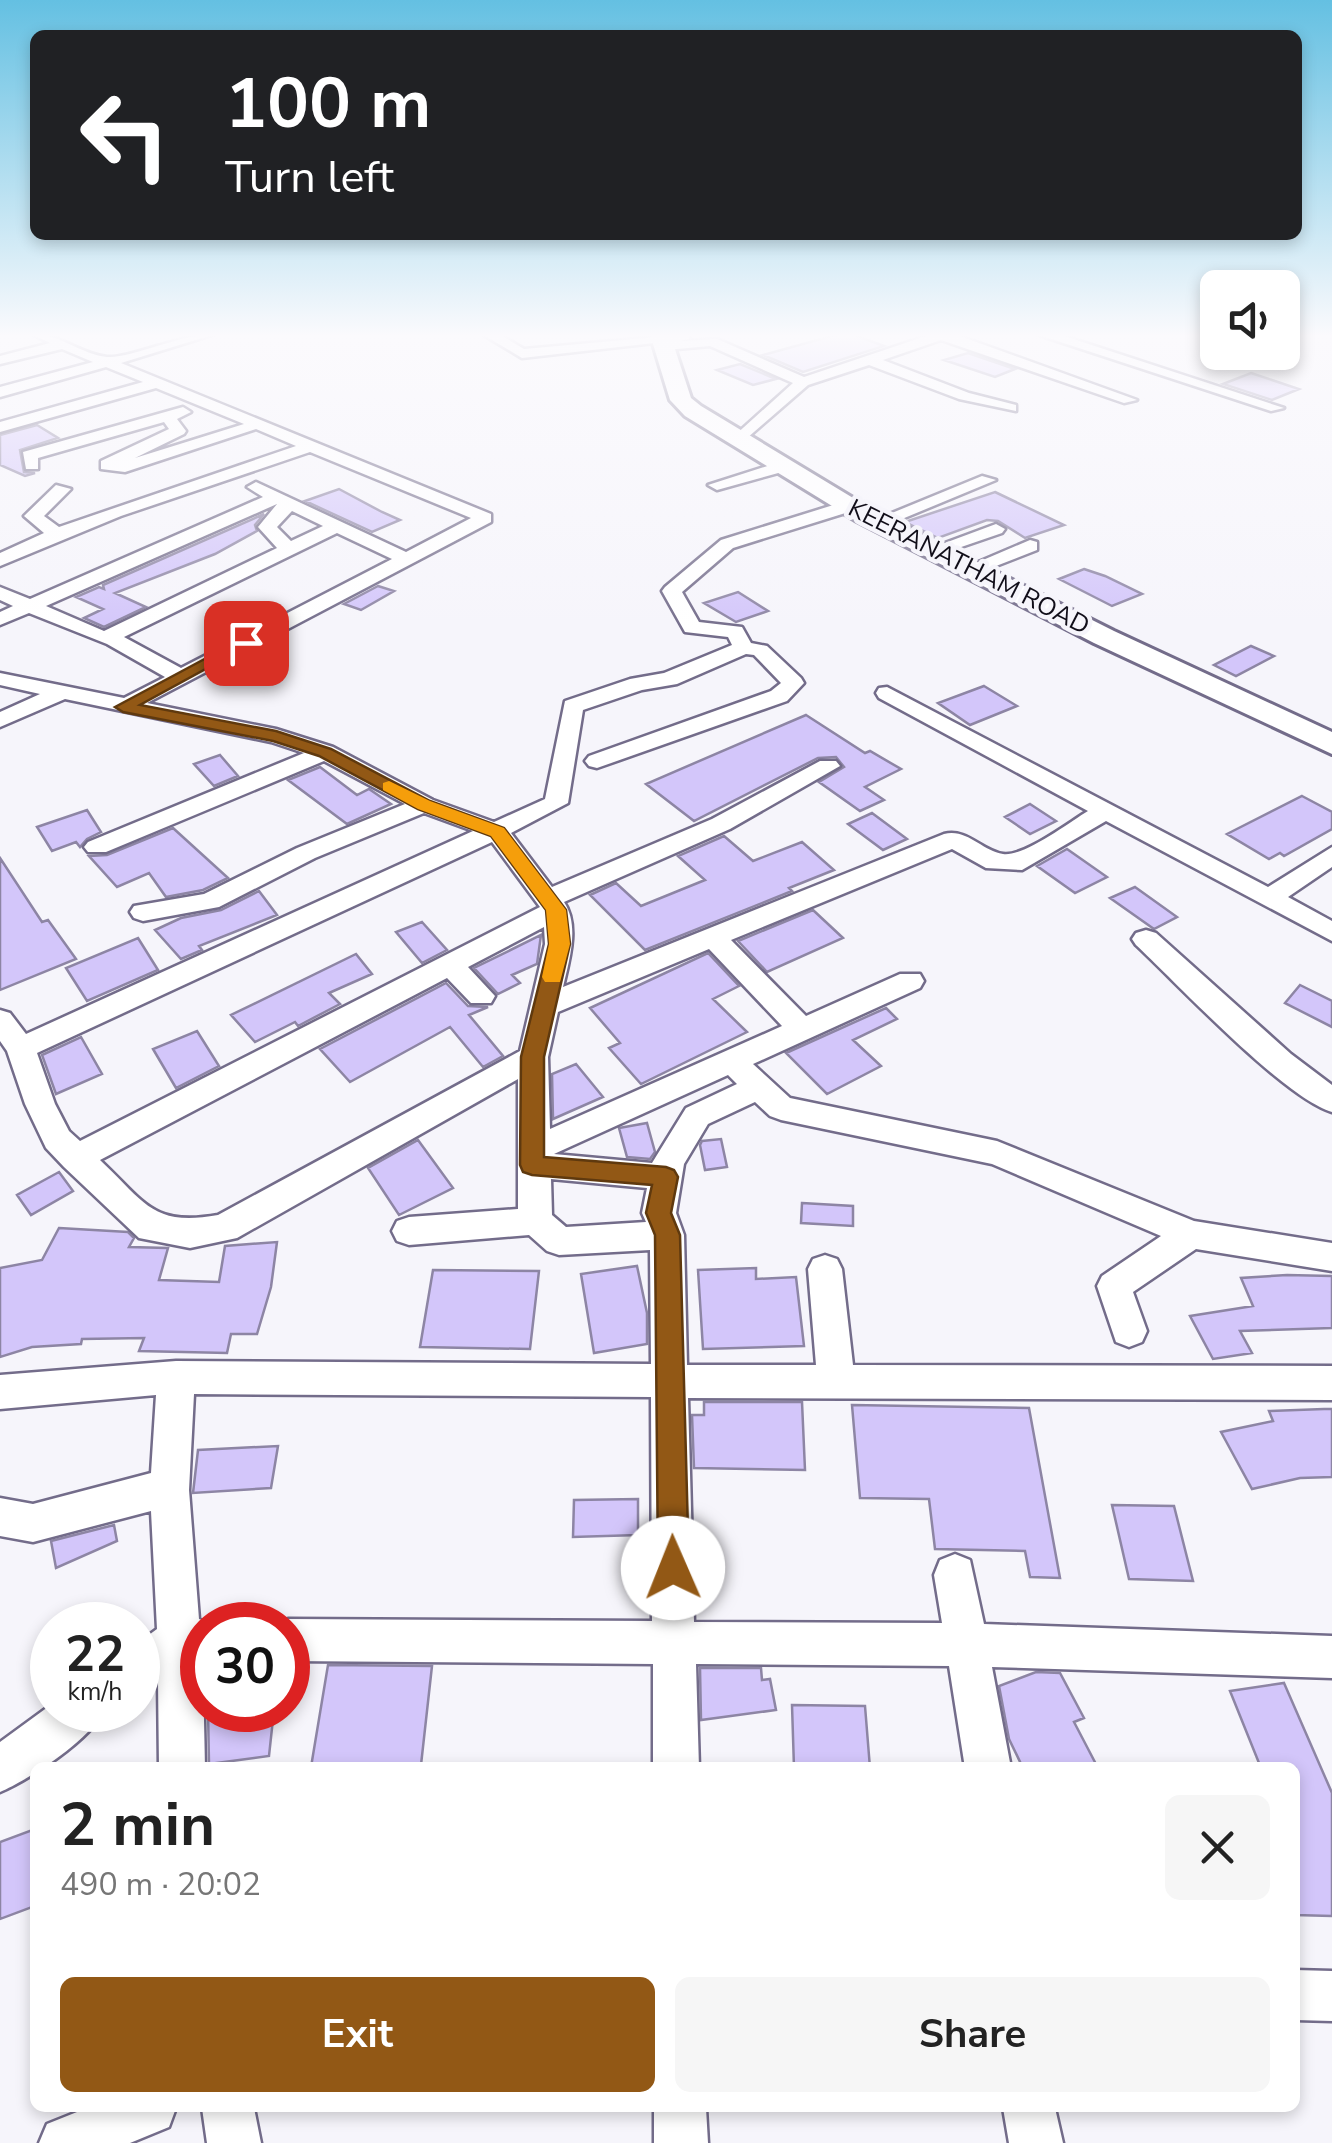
<!DOCTYPE html>
<meta charset="utf-8">
<style>
body{margin:0;font-family:"Nunito Sans",sans-serif;background:#f6f6f6;color:#222;height:100vh;display:flex;flex-direction:column;font-size:38px;white-space:nowrap}
*{box-sizing:border-box;margin:0}
p{font-size:32px;color:#767676}
.icon{flex:none;width:55px;height:55px;fill:none;stroke:currentColor;stroke-width:2;stroke-linecap:round;stroke-linejoin:round}
.map{position:relative;flex:1;overflow:hidden}
.drawer{position:absolute;left:30px;top:1762px;width:1270px;height:350px;display:flex;flex-direction:column;background:#fff;border-radius:15px;box-shadow:0 5px 15px #0003}
.drawer>*{flex:none}
.hud{position:absolute;left:30px;top:30px;width:1272px;height:210px;border-radius:15px;box-shadow:0 5px 15px #0003;background:#202124;color:#fff;overflow:hidden}
.controls{position:absolute;left:1200px;top:270px;display:grid;gap:20px}
.controls a{display:grid;place-items:center;width:100px;height:100px;border-radius:15px;background:#fff;box-shadow:0 5px 15px #0003;font-size:50px}
.speed{position:absolute;left:30px;top:1602px;display:flex;gap:20px;font-size:50px;font-weight:700;text-align:center}
.speed>*{display:grid;place-content:center;width:130px;height:130px;border-radius:50%;background:#fff;box-shadow:0 5px 15px #0003;line-height:1}
.speed small{font-size:25px;font-weight:400}
.speed .limit{border:15px solid #d22;background:#fff;color:#111}
.pin{position:absolute;display:grid;place-items:center;width:85px;height:85px;color:#fff;margin:-42px;border-radius:20px;box-shadow:0 5px 15px #0006}
.me{position:absolute;width:110px;margin:-55px;rotate:359deg;stroke-linejoin:round;filter:drop-shadow(0 0 8px #0008)}
.turn{display:flex;align-items:center;gap:35px;height:210px;padding:0 30px;font-size:45px}
.turn .icon{width:130px;height:130px;stroke-width:2.5}
.turn b{display:block;font-size:70px;line-height:85px}
.round{display:grid;place-items:center;flex:none;width:105px;height:105px;border-radius:15px;background:#f6f6f6}
.summary{display:flex;align-items:center;justify-content:space-between;height:170px;padding:0 30px}
h1{font-size:60px;font-weight:700;line-height:75px}
.action{display:flex;gap:20px;margin-top:auto;padding:20px 30px}
.action a{flex:1;height:115px;border-radius:15px;background:#925815;color:#fff;font-size:40px;font-weight:700;line-height:115px;text-align:center}
.action a+a{background:#f6f6f6;color:#222}
.map>svg:first-child{display:block}
.building{fill:#d3c6fa;stroke:#8d85a4;stroke-width:2.5}
.lines{fill:none;stroke-linecap:round;stroke-linejoin:round}
.street-casing{stroke:#736c8a;stroke-width:5}
.secondary-casing{stroke:#736c8a;stroke-width:6}
.street{fill:#fff;fill-rule:evenodd}
.secondary{fill:#fff;fill-rule:evenodd}
.route{fill:#925815;stroke:#5f390e;stroke-width:2.5}
.slow{fill:#f59e0b}
.labels{text-anchor:middle;dominant-baseline:central;stroke-width:9;stroke-linejoin:round;paint-order:stroke}
.far-street-label{font-size:25px;fill:#110e19;stroke:#f6f5fb}
</style>
<div class="map">
<svg width="1332" height="2143" viewBox="0 0 1332 2143">
<rect width="100%" height="100%" fill="#f6f5fb"/>
<path class="building" d="M839,334H852L884,346L803,372L763,355Z
M968,353L1015,369L995,377L944,360Z
M740,364L776,379L753,385L717,370Z
M1251,373L1299,389L1272,400L1223,384Z
M37,425L58,438L20,450L24,472L35,473L25,476L0,465V435Z
M339,489L382,512L400,520L372,532L305,501Z
M995,492L1064,525L1025,538L998,521L987,520L938,538L905,522Z
M264,514L255,525L257,531L215,554L115,593L146,607L104,627L84,618L103,609L76,597L99,587L104,589L103,585Z
M1084,569L1105,576L1142,594L1112,606L1059,579Z
M378,586L394,591L361,610L344,604Z
M738,592L768,611L736,622L704,603Z
M1251,646L1274,656L1236,676L1214,665Z
M984,686L1017,706L970,725L938,703Z
M806,715L865,753L870,751L901,769L865,787L884,800L860,811L819,782L844,767L836,757L818,758L694,821L646,784Z
M220,755L238,776L214,786L194,764Z
M320,767L357,795L369,789L391,804L347,824L288,780Z
M1302,796L1332,812V829L1284,856L1280,853L1269,859L1227,834Z
M1030,804L1056,821L1030,834L1005,817Z
M87,810L101,832L87,839L80,847L76,842L52,851L37,827Z
M872,813L907,839L883,850L848,824Z
M173,828L228,878L203,890L166,897L149,873L117,887L89,856L107,855Z
M724,836L753,861L802,842L834,870L789,888L792,891L645,950L590,895L616,883L641,906L705,880L678,856Z
M1067,849L1107,877L1075,893L1037,866Z
M0,858L42,922L48,920L76,959L0,990Z
M1135,887L1177,917L1154,929L1110,898Z
M259,891L277,915L199,946L202,950L181,959L155,930L181,918L221,910Z
M813,910L843,938L767,972L738,941Z
M422,922L447,950L422,963L396,932Z
M541,935L537,964L512,975L520,983L498,994L474,968Z
M138,938L158,970L87,1001L66,968Z
M708,953L739,986L713,999L747,1032L641,1084L609,1048L620,1043L590,1008Z
M356,954L372,974L329,993L340,1004L298,1026L295,1022L255,1042L231,1015Z
M446,983L468,1006L488,1007L469,1015L503,1056L483,1067L450,1027L350,1082L320,1049Z
M1300,985L1332,1001V1027L1285,1003Z
M886,1008L897,1019L853,1040L881,1066L827,1094L786,1053Z
M197,1031L219,1066L176,1088L153,1049Z
M81,1037L102,1074L56,1094L42,1055Z
M576,1064L603,1097L553,1119L552,1074Z
M647,1123L655,1152L650,1159L627,1157L619,1128Z
M721,1139L727,1167L705,1170L700,1145L702,1141Z
M418,1140L453,1188L399,1215L368,1168Z
M59,1172L73,1191L31,1215L17,1195Z
M802,1203L853,1206V1226L801,1223Z
M59,1228L128,1232L134,1238L129,1247L168,1248L159,1280L219,1282L225,1246L277,1242L271,1287L257,1334H231L227,1353L139,1351L144,1338L82,1339L81,1344L32,1347L0,1357V1268L42,1260Z
M637,1266L647,1313V1344L594,1353L581,1274Z
M756,1268V1279L796,1277L804,1346L703,1349L698,1270Z
M433,1270L539,1271L530,1349L420,1347Z
M1287,1275L1332,1276V1328L1240,1331L1252,1353L1213,1359L1190,1316L1253,1306L1241,1278Z
M704,1402H802L805,1470L694,1468L692,1415H704Z
M852,1405L1029,1408L1060,1578L1030,1577L1025,1551L935,1549L929,1499L860,1498Z
M1324,1409H1332V1477L1300,1478L1252,1489L1221,1432L1273,1421L1269,1411Z
M278,1446L271,1488L193,1493L198,1450Z
M638,1499V1535L573,1537L574,1500Z
M1112,1505L1174,1506L1193,1581L1129,1579Z
M114,1525L117,1541L56,1568L51,1541Z
M328,1665L432,1666L421,1765L311,1767Z
M700,1668H761L762,1680L770,1679L776,1710L701,1720Z
M1036,1672L1060,1673L1084,1718L1074,1722L1098,1768H1023L1009,1739L999,1686Z
M1284,1683L1332,1793V1916L1295,1915V1768H1261L1230,1691Z
M792,1705L865,1706L870,1768H794Z
M208,1710H274L269,1756L209,1764Z
M35,1829V1906L0,1919V1842Z"/>
<g class="lines">
<defs>
<path id="street" d="M32,334C61,334 80,354 107,357C129,359 181,334 215,334L121,363L491,514V522L147,703L276,729L333,747L433,800L494,822L545,799L565,701L630,679L664,673L732,645L728,637L685,632L662,591L665,587L721,540L843,502H855V510L733,548L682,592L699,622L742,627L751,643L767,646L801,678L804,683L787,701L597,768L589,766L585,761L589,756L771,691L781,683L754,655L746,654L677,684L642,690L583,710L568,803L511,833L552,887L712,819L820,761H836L840,766L730,829L564,902C580,926 569,961 563,987L944,834C967,828 982,851 1003,854C1024,857 1068,823 1088,811L879,698L876,693L879,688L887,687L1268,887L1332,847V867L1288,897L1332,921V941L1106,821L1022,870L986,868L952,849L731,940L806,1016L900,974H920L924,981L920,988L753,1064L790,1098L997,1141L1194,1221L1332,1243V1271L1196,1249L1133,1292L1147,1331L1142,1342L1129,1347L1116,1342L1097,1286L1102,1276L1161,1236L992,1164L781,1120L770,1116L755,1102L708,1124L684,1164L676,1213L684,1235L687,1365H816L808,1269L813,1259L825,1255L837,1259L842,1269L853,1365L1332,1366V1400L688,1398L694,1622L942,1623L934,1575L940,1560L955,1554L970,1560L984,1624L1332,1636V1678L992,1667L1011,1768H965L949,1666L696,1664L699,1768H653V1664L288,1661V1625H273L288,1619L652,1621L651,1397L194,1394L189,1490L199,1619L217,1625H202L205,1768H159L158,1681L138,1690V1643L157,1629L151,1511L33,1542L0,1536V1498L33,1504L151,1473L156,1395L0,1409V1375L176,1361L651,1364L650,1250L559,1255L547,1251L529,1235L409,1245L397,1241L392,1231L397,1221L409,1217L518,1209V1079L237,1238L190,1248L139,1238L64,1167L46,1148L25,1104L7,1051L0,1041V1010L10,1013L26,1034L473,831L424,813L315,858L219,907L143,921L134,918L130,912L134,906L204,894L297,848L405,804L324,761L106,852H88L84,847L88,842L304,753L271,742L65,699L0,727V712L40,694L0,685V673L124,698L165,677L107,644L29,613L0,625V612L13,606L0,600V587L30,599L263,497L247,487L256,482L406,552L471,518L310,452L121,516L0,566V553L44,533L24,516L56,485L71,489L44,516L59,527L296,446L256,429L125,472L101,469V461L169,429L164,422L38,458V469H26L23,452L183,407L191,412L177,419L186,431L184,434L135,458L244,424L156,388L0,432V422L143,382L106,367L0,397V387L93,362L62,349L0,364V356L50,343ZM277,504L258,527L277,548L104,631L46,606ZM292,511L323,526L291,541L277,527ZM337,533L392,559L181,668L124,637ZM492,842L540,907L80,1141L69,1131L55,1104L37,1053ZM544,927L545,944L520,1051L218,1215C152,1227 145,1202 100,1160L447,978L471,1003H491L495,996L468,967ZM709,949L782,1026L550,1129L548,1057L558,1012ZM728,1075L737,1084L686,1108L652,1163L554,1154ZM551,1179L647,1188L642,1213L646,1222L566,1227L552,1215Z
M482,334H499L524,349L690,334L689,339L680,341L717,339L804,377L932,334H954L1137,400L1124,403L941,340L883,360L969,393L1016,405V411L959,399L869,365L808,385L739,445L731,440L733,437L793,383L710,346L666,350L659,346L663,342L522,358Z
M1036,334H1058L1284,408L1271,411Z
M783,461L791,466L789,470L717,490L708,485Z
M982,476L996,480L885,526L879,527L870,522Z
M996,524L1005,529L1002,533L935,556L926,550Z
M1030,540L1037,542V550L978,573L971,575L962,569Z
M1146,930L1156,933L1291,1054L1332,1085V1112C1284,1098 1178,984 1136,945L1132,939L1136,933Z
M52,1704V1710H104C92,1739 28,1780 0,1792V1742Z
M1295,1970L1332,1971V2021L1295,2020Z
M87,2108H176L169,2127L130,2143H39L47,2124Z
M202,2108H254L261,2143H207Z
M654,2108H706L708,2143H654Z
M1003,2108H1055L1063,2143H1009Z"/>
<path id="secondary" d="M650,334H670L691,398L701,406L873,510L1114,631L1332,732V754L1094,643L855,520L685,416L670,400Z"/>
</defs>
<use href="#street" class="street-casing"/>
<use href="#secondary" class="secondary-casing"/>
<use href="#street" class="street"/>
<use href="#secondary" class="secondary"/>
</g>
<linearGradient id="sky" x2="0" y2="1"><stop stop-color="#64c0e2"/><stop offset="0.53" stop-color="#fbfafd"/><stop offset="1" stop-color="#fbfafd" stop-opacity="0"/></linearGradient>
<rect width="1332" height="634" fill="url(#sky)"/>
<path class="route" d="M240,640L253,643L140,705L276,731L331,749L430,801L504,828L566,910L570,944L544,1057V1157L666,1167L674,1170L678,1177L671,1213L680,1235L689,1568L684,1579L673,1584L662,1579L658,1568L655,1235L646,1213L652,1185L532,1175L523,1172L520,1165L521,1057L549,944L546,910L491,836L418,809L319,756L273,741L123,712L115,707Z"/>
<path class="slow" d="M389,781L430,801L504,828L566,910L570,944L560,982H545L542,977L549,944L546,910L491,836L418,809L383,790V783Z"/>
<g class="labels">
<g class="far-street-label">
<text transform="translate(969 567) rotate(27)">KEERANATHAM ROAD</text>
</g>
</g>
</svg>
<div class="controls">
<a><svg class="icon" aria-label="sound" viewBox="0 0 24 24"><path d="M4 9h4l5-4v14l-5-4H4zM17 9q2 3 0 6"/></svg></a>
</div>
<div class="speed"><div>22<small>km/h</small></div><div class="limit">30</div></div>
<div class="pin" style="left:246px;top:643px;background:#d93025"><svg class="icon" aria-label="arrive" viewBox="0 0 24 24"><path d="M6 21V4h12l-3 4 3 4H6"/></svg></div>
<svg class="me" style="left:673px;top:1568px" viewBox="-20 -20 40 40"><circle r="19" fill="#fff"/><path d="M0-13L10 11 0 6-10 11z" fill="#925815"/></svg>
<div class="hud">
<div class="turn"><svg class="icon" aria-label="left" viewBox="0 0 24 24"><path d="M17 20v-9H6M10 6l-5 5 5 5"/></svg><div><b>100 m</b>Turn left</div></div>
</div>
<section class="drawer">
<div class="summary"><div><h1>2 min</h1><p>490 m · 20:02</p></div><a class="round"><svg class="icon" aria-label="close" viewBox="0 0 24 24"><path d="M6 6l12 12M18 6L6 18"/></svg></a></div>
<div class="action"><a>Exit</a><a>Share</a></div>
</section>
</div>
